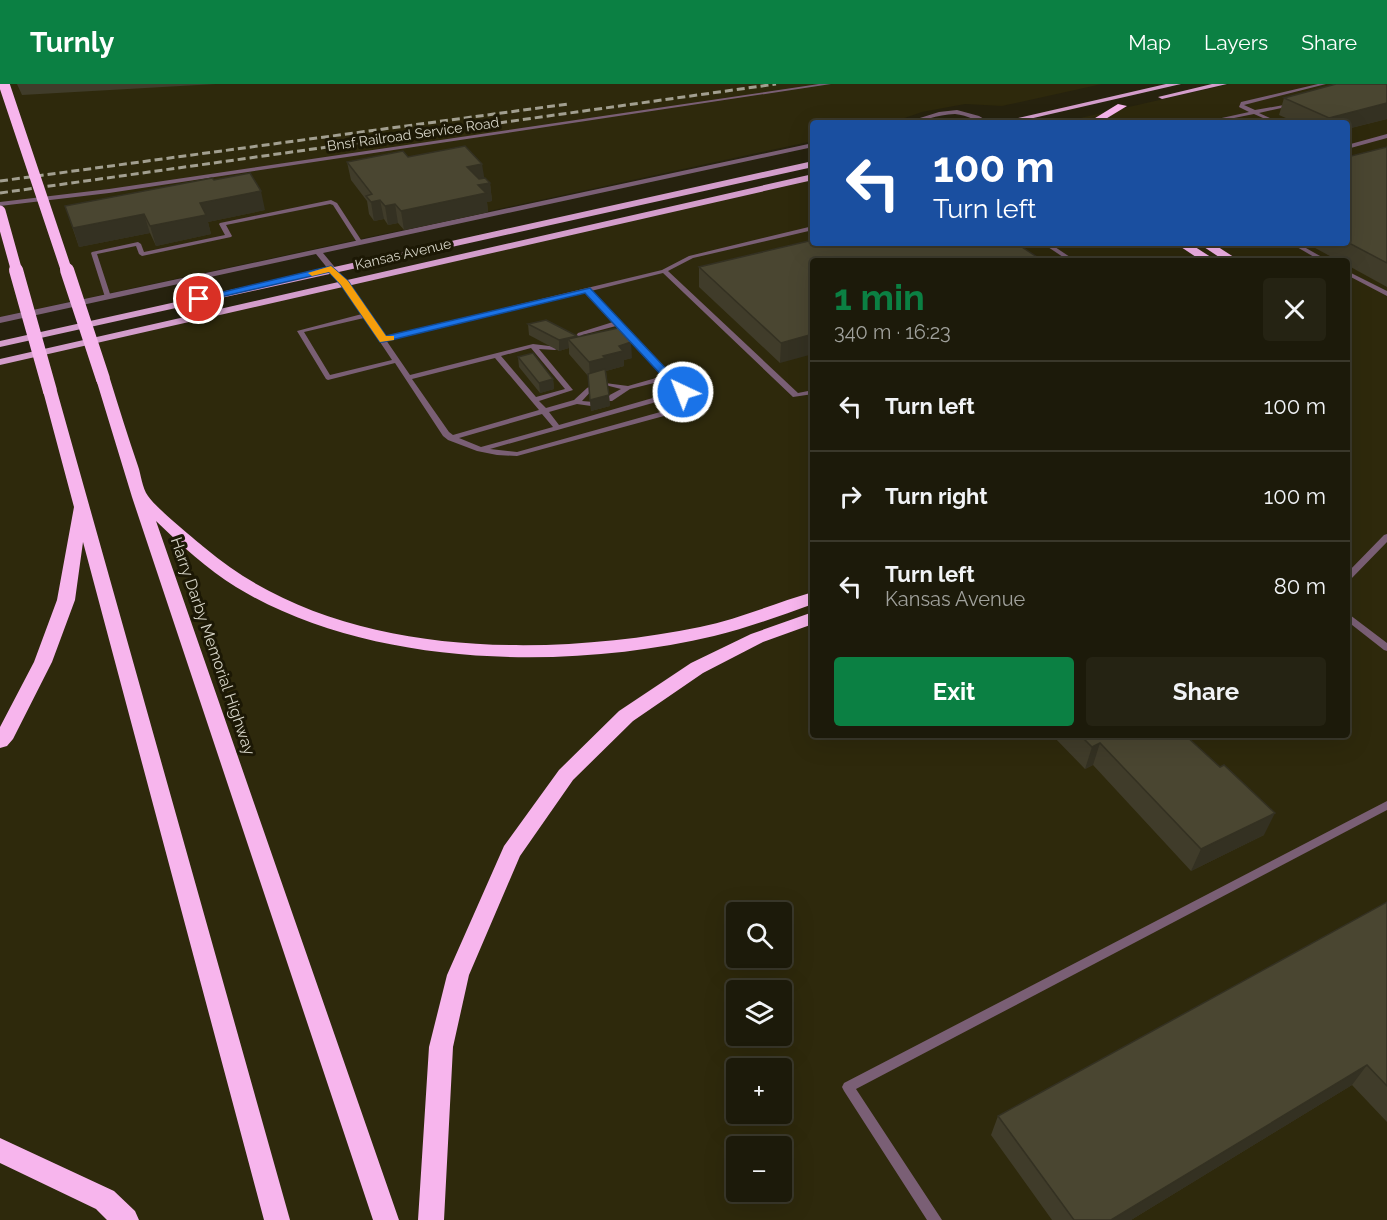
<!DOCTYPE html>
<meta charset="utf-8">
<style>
body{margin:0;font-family:Raleway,sans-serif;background:#252313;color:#f1f3f6;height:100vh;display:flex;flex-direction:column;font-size:22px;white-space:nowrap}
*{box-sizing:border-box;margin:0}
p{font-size:20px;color:#a0a19c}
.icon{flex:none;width:33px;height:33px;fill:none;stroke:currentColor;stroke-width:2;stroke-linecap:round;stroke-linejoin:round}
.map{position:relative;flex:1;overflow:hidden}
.side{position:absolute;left:810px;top:174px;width:540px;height:480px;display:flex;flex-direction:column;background:#1c1a0a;border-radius:6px;box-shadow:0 6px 24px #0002,0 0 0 2px #3a382b}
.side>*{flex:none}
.banner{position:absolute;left:810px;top:36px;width:540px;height:126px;border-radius:6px;box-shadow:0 6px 24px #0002,0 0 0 2px #3a382b;background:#1a4fa0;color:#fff;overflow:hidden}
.buttons{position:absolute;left:726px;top:818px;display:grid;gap:12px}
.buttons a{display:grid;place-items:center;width:66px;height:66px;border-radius:6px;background:#1c1a0a;box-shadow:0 6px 24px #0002,0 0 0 2px #3a382b;font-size:30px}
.pin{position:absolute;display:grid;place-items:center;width:51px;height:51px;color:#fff;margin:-26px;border:3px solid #fff;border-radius:50%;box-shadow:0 2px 6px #0007}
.me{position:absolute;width:66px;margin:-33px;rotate:317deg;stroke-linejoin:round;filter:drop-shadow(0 0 4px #0008)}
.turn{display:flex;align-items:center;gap:21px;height:126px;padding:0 24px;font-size:27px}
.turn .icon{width:78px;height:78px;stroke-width:2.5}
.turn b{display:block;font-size:42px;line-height:51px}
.round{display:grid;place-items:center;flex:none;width:63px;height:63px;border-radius:6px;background:#252313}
.summary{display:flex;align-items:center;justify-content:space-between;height:102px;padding:0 24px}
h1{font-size:36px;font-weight:700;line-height:45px;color:#0b8043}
.cta{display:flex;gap:12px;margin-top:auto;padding:12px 24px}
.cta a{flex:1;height:69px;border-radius:6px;background:#0b8043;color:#fff;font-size:24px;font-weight:700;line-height:69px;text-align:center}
.cta a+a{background:#252313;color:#f1f3f6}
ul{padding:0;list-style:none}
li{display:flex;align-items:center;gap:18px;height:90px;padding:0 24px;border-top:2px solid #3a382b}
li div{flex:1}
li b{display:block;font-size:22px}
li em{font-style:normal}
header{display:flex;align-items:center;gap:36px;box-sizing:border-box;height:84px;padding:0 30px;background:#0b8043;color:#fff}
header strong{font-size:28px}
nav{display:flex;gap:33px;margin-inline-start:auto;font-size:21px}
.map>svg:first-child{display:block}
.built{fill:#2e290c;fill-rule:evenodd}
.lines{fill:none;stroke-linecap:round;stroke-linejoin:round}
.service{fill:#7a5f75;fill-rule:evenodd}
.minor{fill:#7a5f75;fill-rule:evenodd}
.primary{fill:#d39dcb;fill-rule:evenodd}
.motorway{fill:#f7b5ed;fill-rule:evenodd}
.rail{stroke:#a29f90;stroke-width:3;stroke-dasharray:8 4;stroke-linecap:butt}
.motorway-bridge-far1{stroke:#f7b5ed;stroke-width:11}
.motorway-bridge{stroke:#f7b5ed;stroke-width:14}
.wall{fill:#403c2a}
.shaded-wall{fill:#343122}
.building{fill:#4a4631;stroke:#343122;stroke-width:1.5}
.route{fill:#1a73e8;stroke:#114b97;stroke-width:1.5}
.slow{fill:#f59e0b}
.labels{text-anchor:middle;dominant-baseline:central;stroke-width:6;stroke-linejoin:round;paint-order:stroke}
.far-street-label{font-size:14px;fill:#d6d4c7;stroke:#1c1805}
.street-label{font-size:16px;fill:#d6d4c7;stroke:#1c1805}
</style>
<header>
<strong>Turnly</strong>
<nav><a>Map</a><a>Layers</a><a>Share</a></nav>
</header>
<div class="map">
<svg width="1387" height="1136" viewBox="0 0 1387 1136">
<rect width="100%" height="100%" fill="#26220e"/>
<path class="built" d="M0,0H1102L1002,22L965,20L922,28L890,39H813V57L0,233Z
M1230,0H1387V1136H0V278L813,94V159H1347V39H1058ZM813,177H1347V651H813ZM736,828H782V873H736ZM736,906H782V951H736ZM736,984H782V1029H736ZM736,1062H782V1107H736Z"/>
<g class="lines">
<path class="service" d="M819,0H831L109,109L0,122V118L109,105Z
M1318,0H1326L1244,21L1255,26L1295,19V21L1259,29L1281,39H1274L1254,30L1209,39H1199L1249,28L1239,23L1241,18Z
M1387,50V54L1347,65V61Z
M331,116L337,119L363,159L362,160H358L333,121L330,120L226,141L232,152L231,153L142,172L139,170L136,162L97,170L111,213L108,215L105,213L91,169L92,168L138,158L141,160L144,168L225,151L219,140L220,139Z
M813,142V146L693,174L668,187L798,309L813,306V310L793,313L663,189L591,207L686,306L698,321L697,323L517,372L497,371L477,367L448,356L443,352L395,279L328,296L326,295L297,247L362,230L341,199L344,197L346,198L370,231L384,253L662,186L689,172ZM586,208L613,238L578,249L570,260L571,261H575L582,251L616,242L663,292L628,302L605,299V301L621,305L606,313V317H612L630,305L666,296L677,307L559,341L549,328L577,320L591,322L595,320L594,318L582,317L593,305L589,303L587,304L574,316L546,324L539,317L573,306L539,265L555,266L557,265V263L533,260L410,291L386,256ZM364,234L392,276L330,291L304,248ZM531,264L565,305L536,313L501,272ZM495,274L539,326L453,351L449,348L412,295ZM681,311L689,320L517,368L490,365ZM542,330L553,343L481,363L459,354Z
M1042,159H1049L1076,177H1069Z
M1290,159H1297L1329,177H1321Z
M1347,187L1387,207V212L1347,191Z
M1387,450V458L1350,496L1347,497V489L1384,451Z
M1347,530L1350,531L1387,559V567L1384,566L1347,537Z
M1387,717V726L856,1005L942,1136H927L844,1007L842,1003L844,999Z"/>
<path class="minor" d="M957,26L979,32L991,39C978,39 968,31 955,30C937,30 921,39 904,39L939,28Z
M813,59V63L323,169L348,199L344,202L341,201L316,170L0,239V233Z"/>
<path class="primary" d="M1166,0H1181L1012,39H996Z
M1212,0H1227L1162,15L1158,13Z
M813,77V83L0,263V257Z
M813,90V96L0,281V275Z"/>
<path class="motorway" d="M1118,20L1127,22L1099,39H1087Z
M1175,159H1189L1217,177H1202Z
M1198,159H1212L1240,177H1225Z
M103,291L110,295C119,324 128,353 138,382C141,390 142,404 148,412C157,425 191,452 205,464C334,574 542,575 700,543C739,535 775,519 813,508V520C780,532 747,544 714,552C567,587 368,584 236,503C207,485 181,461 156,437L399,1136H373L132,413L96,295Z
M50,303L57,307L290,1136H264L83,458L75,516L52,578L13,655L7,662L0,664V643L34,578L57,516L74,423L43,307Z
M813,528V540L763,558L703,589L633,637L573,696L520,772L469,891L453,963L444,1136H418L429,963L447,891L504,762L559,686L619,627L691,579L751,550Z
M0,1054L114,1107L135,1127L139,1136H107L96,1125L0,1079Z"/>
<path class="rail" d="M0,97L568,20
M0,109L776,0"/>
<path class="motorway-bridge-far1" d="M4,0L67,188
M0,127L17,188"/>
<path class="motorway-bridge" d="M16,186L50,307
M67,186L103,295"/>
</g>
<path class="wall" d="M17,0H216L22,11Z
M1387,0V35L1347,45V39H1297L1279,31L1284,14Z
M1387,63V203L1347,181V177H1339L1306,159H1347V73Z
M408,73L484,94L490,99L492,117L487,118L488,128L404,146L398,139L388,141L384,135L374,137L369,130L367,117L351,96L347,78Z
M214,96L265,126L208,138L211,150L156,162L150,149L79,163L65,122Z
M813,156L780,279L699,203V183Z
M528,240L577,253L632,274L624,276V282L606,287L610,322L591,327L588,292L569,270V264L559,267L529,251Z
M518,273L553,295L554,305L540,309L519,283Z
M1052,651H1185L1264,751L1191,787L1093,681L1085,685Z
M1387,818V1038L1352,1001L1131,1136H1052L991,1051L998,1032Z"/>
<path class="shaded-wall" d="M1387,19V35L1347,45V39H1327L1329,34Z
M482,80L485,98L470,101L467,83Z
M490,99L492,117L487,118L488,128L404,146L401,127L478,101Z
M261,107L265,126L208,138L211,150L156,162L150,142L200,119Z
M380,116L384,135L374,137L371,118Z
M395,120L398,139L388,141L385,122Z
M144,130L150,149L79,163L73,144Z
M813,250V270L780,279L781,259Z
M577,252V262L568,255L569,264L559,267V256Z
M631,258L632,274L624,276V282L606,287L590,294L589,278L603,272L619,262Z
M553,295L554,305L540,309L539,299Z
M609,311L610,322L591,327L590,316Z
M1100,659L1093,681L1085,685L1092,663Z
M1275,729L1264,751L1191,787L1201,765Z
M1367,981L1352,1001L1131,1136H1111Z"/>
<path class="building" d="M1336,0H1387V19L1329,34L1284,14Z
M465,62L482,80L467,83L479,95L485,94L490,99L478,101L486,109L401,127L395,120L385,122L380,116L371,118L366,112L372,110L347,78L403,67L408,73Z
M1387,63V179L1347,158V73Z
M250,89L261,107L200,119L206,131L150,142L144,130L73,144L65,122L212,94L214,96Z
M813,156V159H1016L1043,177H813V250L781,259L699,183Z
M546,236L577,252L559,256L528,240Z
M618,244L631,258L619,262L623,267L603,272L605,274L589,278L568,255Z
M533,269L553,295L539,299L518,273Z
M605,285L609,311L590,316L588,290Z
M1080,651H1185L1220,683L1224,681L1275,729L1201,765L1100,659L1092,663Z
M1387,818V1002L1367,981L1111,1136H1074L998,1032Z"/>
<path class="route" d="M331,182L348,197L386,252L590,204L688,308L683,311L679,310L585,209L383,258H380L341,201L329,188L199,218L194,215Z"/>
<path class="slow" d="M331,182L348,197L386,252H394V256L380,258L341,201L329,188L312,192L308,189Z"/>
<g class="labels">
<g class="far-street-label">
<text transform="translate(413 50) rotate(-8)">Bnsf Railroad Service Road</text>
<text transform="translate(403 170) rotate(-13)">Kansas Avenue</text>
</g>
<g class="street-label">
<text transform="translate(213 562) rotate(71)">Harry Darby Memorial Highway</text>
</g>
</g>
</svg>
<div class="buttons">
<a><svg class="icon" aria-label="search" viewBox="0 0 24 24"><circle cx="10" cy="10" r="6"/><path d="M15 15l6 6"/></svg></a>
<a><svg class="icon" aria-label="layers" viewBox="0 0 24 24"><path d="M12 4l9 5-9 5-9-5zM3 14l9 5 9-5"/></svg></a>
<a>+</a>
<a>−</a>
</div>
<div class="pin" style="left:199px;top:215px;background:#d93025"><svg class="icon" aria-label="arrive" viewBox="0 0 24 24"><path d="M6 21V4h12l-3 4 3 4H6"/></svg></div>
<svg class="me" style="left:683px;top:308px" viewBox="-20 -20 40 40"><circle r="17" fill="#1a73e8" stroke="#fff" stroke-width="3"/><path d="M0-11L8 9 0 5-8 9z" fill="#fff"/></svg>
<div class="banner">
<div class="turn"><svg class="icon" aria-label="left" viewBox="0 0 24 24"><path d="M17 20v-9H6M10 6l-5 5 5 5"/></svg><div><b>100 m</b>Turn left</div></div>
</div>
<section class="side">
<div class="summary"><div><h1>1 min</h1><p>340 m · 16:23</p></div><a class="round"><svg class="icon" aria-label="close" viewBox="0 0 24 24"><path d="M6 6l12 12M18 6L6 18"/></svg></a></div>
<ul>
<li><svg class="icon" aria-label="left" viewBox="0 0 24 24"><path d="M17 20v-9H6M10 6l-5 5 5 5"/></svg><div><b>Turn left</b></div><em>100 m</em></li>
<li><svg class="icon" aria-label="right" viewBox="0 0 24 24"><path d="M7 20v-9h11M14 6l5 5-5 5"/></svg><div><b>Turn right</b></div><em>100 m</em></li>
<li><svg class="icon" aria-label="left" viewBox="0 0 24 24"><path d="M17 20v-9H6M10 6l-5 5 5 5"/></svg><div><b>Turn left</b><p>Kansas Avenue</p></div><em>80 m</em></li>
</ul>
<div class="cta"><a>Exit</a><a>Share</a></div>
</section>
</div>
